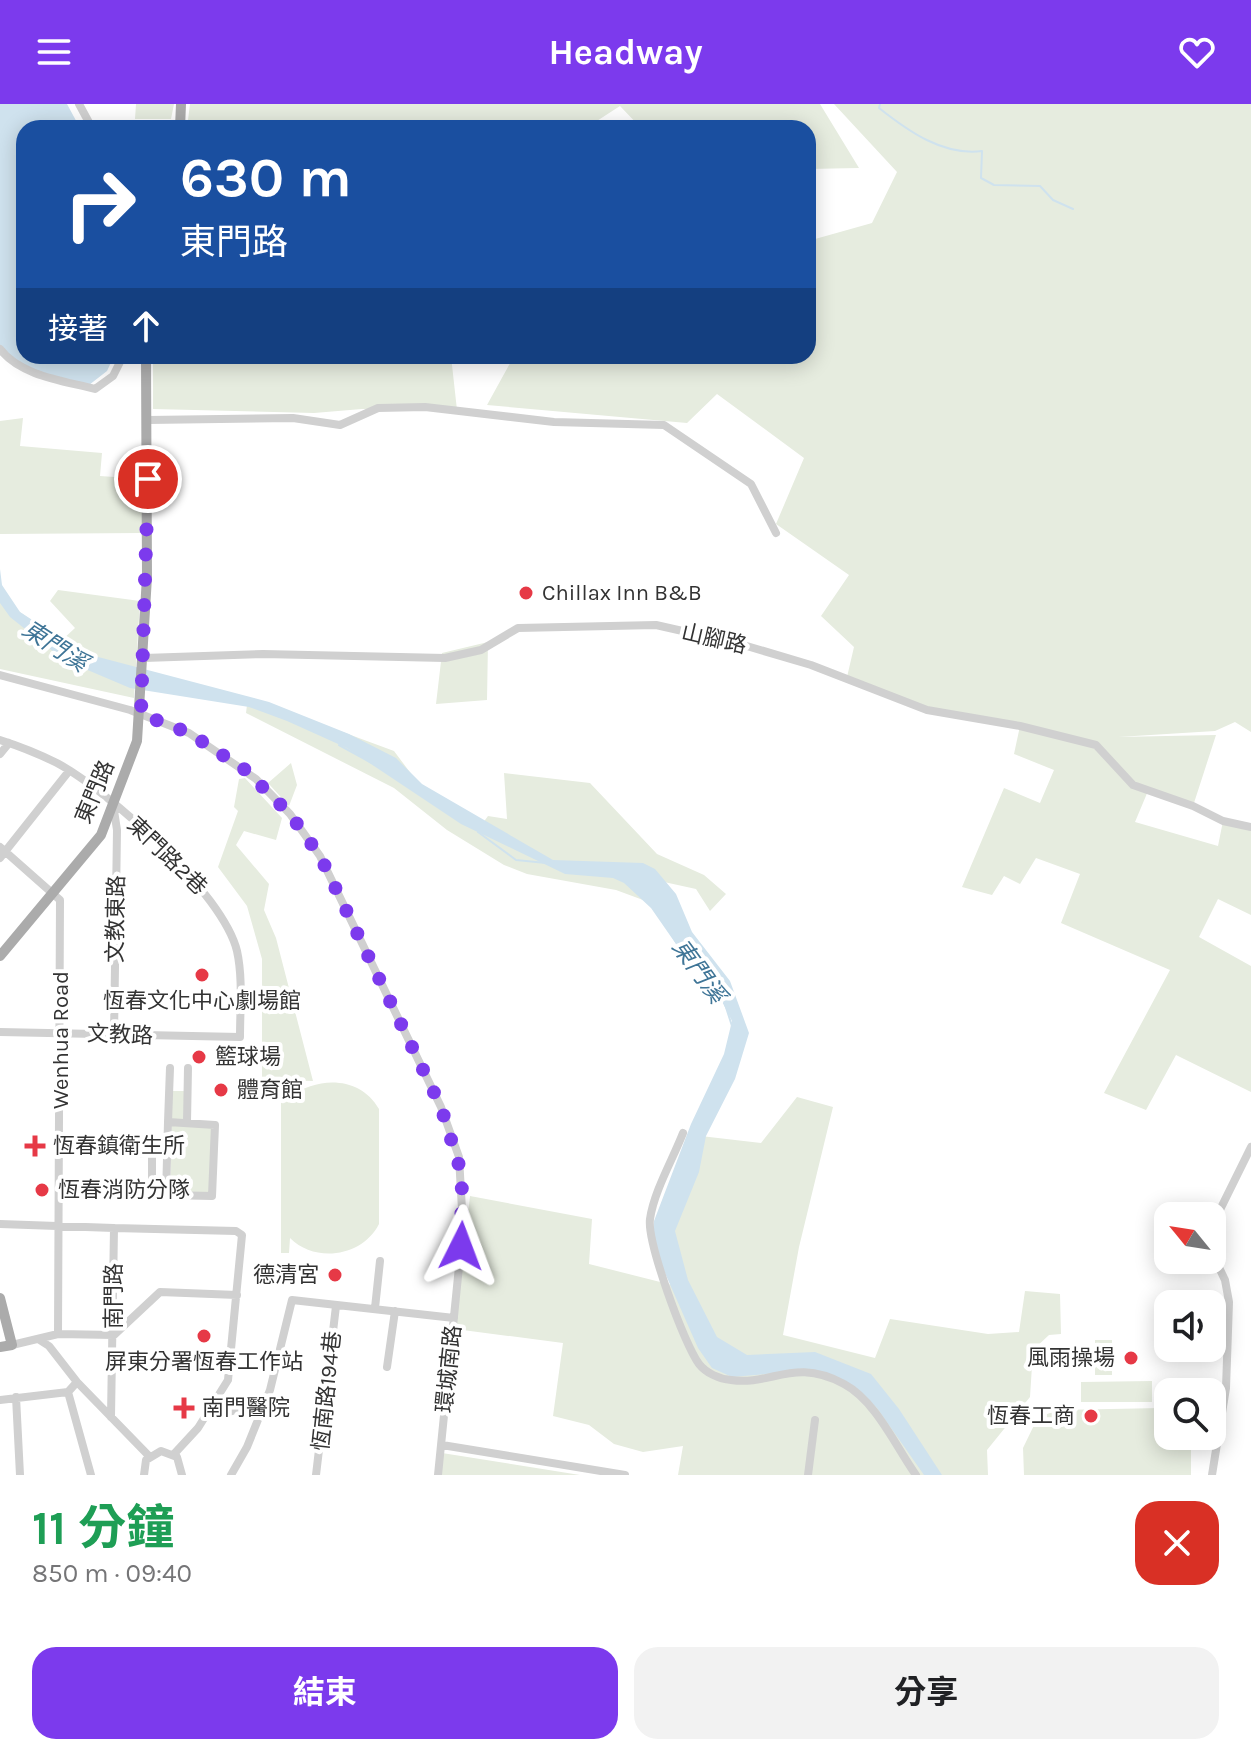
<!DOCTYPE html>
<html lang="zh-TW">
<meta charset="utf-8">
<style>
body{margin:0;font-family:Karla,"Noto Sans TC",sans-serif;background:#f2f2f2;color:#202124;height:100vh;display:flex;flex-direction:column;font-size:30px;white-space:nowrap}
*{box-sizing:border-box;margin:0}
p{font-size:26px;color:#757577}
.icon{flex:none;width:44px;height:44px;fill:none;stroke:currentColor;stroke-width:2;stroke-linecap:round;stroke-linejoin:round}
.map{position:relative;height:1371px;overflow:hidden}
.sheet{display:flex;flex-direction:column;background:#fff;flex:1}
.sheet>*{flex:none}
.guide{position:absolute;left:16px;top:16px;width:800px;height:244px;border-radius:24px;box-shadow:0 4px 20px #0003;background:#1a4fa0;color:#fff;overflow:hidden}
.needle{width:52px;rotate:300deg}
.buttons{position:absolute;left:1154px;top:1098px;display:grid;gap:16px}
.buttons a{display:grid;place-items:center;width:72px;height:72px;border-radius:16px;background:#fff;box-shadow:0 4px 20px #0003;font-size:40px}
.pin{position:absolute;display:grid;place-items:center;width:68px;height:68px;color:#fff;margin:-34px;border:4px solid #fff;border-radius:50%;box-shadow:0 2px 8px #0007}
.me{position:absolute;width:88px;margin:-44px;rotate:3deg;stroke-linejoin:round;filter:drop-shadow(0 0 6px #0008)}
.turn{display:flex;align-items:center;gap:28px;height:168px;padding:0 32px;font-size:36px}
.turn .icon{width:104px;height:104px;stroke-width:2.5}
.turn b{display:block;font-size:56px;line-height:68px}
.then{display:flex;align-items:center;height:76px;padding:0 32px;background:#0003;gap:16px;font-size:30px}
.round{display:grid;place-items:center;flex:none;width:84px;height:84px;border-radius:24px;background:#f2f2f2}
.overview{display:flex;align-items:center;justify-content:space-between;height:136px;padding:0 32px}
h1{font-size:48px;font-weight:700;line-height:60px;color:#1e9e55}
.primary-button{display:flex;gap:16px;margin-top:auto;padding:16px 32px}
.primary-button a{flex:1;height:92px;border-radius:24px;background:#7c3aed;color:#fff;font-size:32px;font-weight:700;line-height:92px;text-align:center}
.primary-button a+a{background:#f2f2f2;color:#202124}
header{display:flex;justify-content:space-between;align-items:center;height:104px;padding:0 32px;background:#7c3aed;color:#fff;font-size:36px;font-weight:700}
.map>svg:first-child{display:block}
.green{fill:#e6ecdf}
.water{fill:#cfe2ee}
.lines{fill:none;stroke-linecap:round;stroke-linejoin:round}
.stream{stroke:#cfe2ee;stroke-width:2}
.minor{stroke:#d0d0d0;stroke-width:8}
.major{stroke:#ababab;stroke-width:10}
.route{stroke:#7c3aed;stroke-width:14;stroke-dasharray:0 25.2}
.poi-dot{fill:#e63946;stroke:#fff;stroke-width:3}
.labels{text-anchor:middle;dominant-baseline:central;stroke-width:8;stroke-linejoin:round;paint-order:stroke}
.poi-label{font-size:22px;fill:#333;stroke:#fff;text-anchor:start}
.street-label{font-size:22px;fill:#333;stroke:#fff}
.water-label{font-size:24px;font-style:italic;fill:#3f7597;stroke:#fff}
</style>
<header><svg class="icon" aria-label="menu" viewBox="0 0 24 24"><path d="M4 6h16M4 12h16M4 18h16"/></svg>Headway<svg class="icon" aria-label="heart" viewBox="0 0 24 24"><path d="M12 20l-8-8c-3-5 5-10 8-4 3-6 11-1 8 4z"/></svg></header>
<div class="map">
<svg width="1251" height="1371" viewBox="0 0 1251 1371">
<rect width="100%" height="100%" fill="#fff"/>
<path class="green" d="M136,0H174L171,15H135Z
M190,0H820L859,64L808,65V24H641L620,2L586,24H187Z
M834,0H1251V628L1235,618L1215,627L1118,633L1216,631L1193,702L1148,687L1135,718L1218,742L1223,717L1251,723V811L1218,795L1199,833L1251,862V988L1176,951L1146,1006L1104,989L1170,866L1061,819L1080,770L1036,754L1020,780L1004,772L992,791L962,783L1004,684L1040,699L1054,666L1014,650L1020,622L927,606L847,573L854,543L821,512L849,471L776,420L804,354L717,290L687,319L487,301L514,252H808V137L872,119L897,68Z
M153,252H451L457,306L362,305L314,309L153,305Z
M23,314L20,342L102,349L100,372L143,375L142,429L0,430V317Z
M58,486L140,497L134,594L0,565V494L61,537L75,524L50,497Z
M488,538L487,596L436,600L442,549Z
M248,593L394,647L415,675L477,727L488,712L507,715L504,669L590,679L657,750L704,771L726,790L710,807L696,785L655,776L643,796L616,786L527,770L504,761L447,726L394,684L246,609Z
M291,659L297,681L289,702L268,679Z
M245,674L282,714L276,736L244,727L236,741L269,780L264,806L276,834L313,977L262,976V855L247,802L218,763L238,707L234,703L239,675Z
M281,978H290V993C318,972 360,972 379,1005V1120C363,1152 316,1160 290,1134L289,1149H281Z
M171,987H185L184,1015H171Z
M797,993L833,1003L799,1143L783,1231L875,1254L890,1215L988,1230L1019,1228L1025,1187L1060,1190L1061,1230L1049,1231L1033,1246L1030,1293L987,1346L988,1371H678L683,1342L643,1348L614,1340L589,1321L553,1312L563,1239L455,1225L470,1092L592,1115L589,1160L680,1183L666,1149L692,1031L761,1039Z
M172,1021L212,1022L211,1088L170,1090Z
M1095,1236H1112V1271H1095Z
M1152,1277V1298H1081V1278Z
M1161,1304L1168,1306V1332H1191V1371H1024L1023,1344L1038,1313L1059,1306Z
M442,1349L580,1371H439Z"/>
<path class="water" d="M0,0H67L80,24H24V252H114L107,267L89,281L16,262L0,248Z
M0,465L2,481L20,508L83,549L269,598L349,630L396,654L422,680L553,756L643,759L655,765L676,790L692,828L730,877L749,929L735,975L706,1032L699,1068L675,1127L688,1176L717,1233L747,1251L815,1248L871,1270L899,1305L942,1371H924L877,1304L851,1281L810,1266L732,1273L712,1264L698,1244L661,1160L653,1130L654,1117L691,1020L724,950L732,917L712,878L685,853L651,804L624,779L613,774L565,770L461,720L347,644L287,617L249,603L130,584L64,556L10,513L0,499Z"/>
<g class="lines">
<path class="stream" d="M880,0L879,4C908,27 943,52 982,47L981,74L994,81L1040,82L1053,96L1073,105
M339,641L379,663
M478,728L516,756L546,759
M671,830L678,841
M709,875L717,886
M723,894L732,922"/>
<path class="minor" d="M79,0L92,24
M0,245C20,272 65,277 95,285L113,272L123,252
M135,252L146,256
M148,316L293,314L340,321L378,304L425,303L554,318L664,321L751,380L776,429
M144,554L263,550L445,554L481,546L518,524L656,521L740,540L811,561L927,606L1020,622L1096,641L1133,681L1193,702L1223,717L1251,723
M0,571L130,606L189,629L256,675L290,710L320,752L441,1003L459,1053L463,1123L438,1371
M0,636C19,642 39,650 57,659C109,687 223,789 237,847C243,874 240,905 240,933L0,928
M0,650L9,639
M113,700L117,726L114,931
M0,743L60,796L58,1230
M0,754L69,667
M168,1018L215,1021L212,1092L166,1091Z
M168,1018L170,964
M187,1018L188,964
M683,1029C673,1055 654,1087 650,1115C647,1138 684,1240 699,1260C706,1269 719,1275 731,1276C772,1282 794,1253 844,1280C876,1297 896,1343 916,1371
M128,1050L166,1048
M152,1081V1049
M0,1120L114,1124L111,1313
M1212,1122L1251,1043
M114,1124L236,1127L242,1131L228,1276L198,1324L174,1350
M1212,1149L1225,1176L1229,1198L1226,1284L1212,1371
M375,1204L380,1157
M38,1235L49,1242L77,1278L149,1352
M12,1241L58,1230L114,1231L160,1188L237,1191
M387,1263L395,1207
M68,1288L91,1371
M16,1293L20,1371
M0,1296L68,1288L77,1278
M209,1307L215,1312L236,1306L261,1309
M442,1341L625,1371
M144,1371L146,1356L161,1347L177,1353L182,1371
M231,1371L247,1343L270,1286L292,1196L454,1214
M316,1371L336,1202
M808,1371L815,1316"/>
<path class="major" d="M180,24L181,0
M0,852L101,731L137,637L147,473L146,252
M0,1194L12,1241L0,1243"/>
</g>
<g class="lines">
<path class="route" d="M148,375L141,610L189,629L244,665L290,710L320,752L441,1003L462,1071L461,1142"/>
</g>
<g class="poi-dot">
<circle cx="526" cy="489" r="8"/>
<circle cx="202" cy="871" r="8"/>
<circle cx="199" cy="953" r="8"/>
<circle cx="221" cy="986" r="8"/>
<path d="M31 1030h8v8h8v8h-8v8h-8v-8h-8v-8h8z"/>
<circle cx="42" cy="1086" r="8"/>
<circle cx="335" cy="1171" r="8"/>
<circle cx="204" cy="1232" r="8"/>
<circle cx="1131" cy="1254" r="8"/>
<path d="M180 1292h8v8h8v8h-8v8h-8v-8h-8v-8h8z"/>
<circle cx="1091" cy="1312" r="8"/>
</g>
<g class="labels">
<g class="poi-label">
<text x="542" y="489">Chillax Inn B&amp;B</text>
<text x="202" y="897" text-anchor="middle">恆春文化中心劇場館</text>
<text x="215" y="953">籃球場</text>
<text x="237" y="986">體育館</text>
<text x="53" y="1042">恆春鎮衛生所</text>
<text x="58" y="1086">恆春消防分隊</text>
<text x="319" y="1171" text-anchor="end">德清宮</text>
<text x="1115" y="1254" text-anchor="end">風雨操場</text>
<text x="204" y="1258" text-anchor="middle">屏東分署恆春工作站</text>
<text x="202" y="1304">南門醫院</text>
<text x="1075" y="1312" text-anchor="end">恆春工商</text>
</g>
<g class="street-label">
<text transform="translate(714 535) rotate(13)">山腳路</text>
<text transform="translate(95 688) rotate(-67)">東門路</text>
<text transform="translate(167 752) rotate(44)">東門路2巷</text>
<text transform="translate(116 815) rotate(-89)">文教東路</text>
<text transform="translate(120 931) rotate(2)">文教路</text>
<text transform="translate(61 936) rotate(-90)">Wenhua Road</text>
<text transform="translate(114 1192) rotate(-90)">南門路</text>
<text transform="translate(449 1265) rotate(-84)">環城南路</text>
<text transform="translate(327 1287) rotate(-84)">恆南路194巷</text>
</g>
<g class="water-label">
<text transform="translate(55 542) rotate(33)">東門溪</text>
<text transform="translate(699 867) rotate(54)">東門溪</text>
</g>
</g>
</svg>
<div class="buttons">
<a><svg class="needle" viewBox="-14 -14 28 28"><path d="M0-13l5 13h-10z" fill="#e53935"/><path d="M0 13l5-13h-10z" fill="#757577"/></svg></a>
<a><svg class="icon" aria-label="sound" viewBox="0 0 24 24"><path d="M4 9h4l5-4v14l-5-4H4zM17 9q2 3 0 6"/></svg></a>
<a><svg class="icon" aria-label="search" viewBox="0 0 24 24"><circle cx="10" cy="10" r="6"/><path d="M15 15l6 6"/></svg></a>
</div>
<div class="pin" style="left:148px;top:375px;background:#d93025"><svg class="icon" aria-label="arrive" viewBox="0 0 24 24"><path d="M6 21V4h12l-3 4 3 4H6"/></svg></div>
<svg class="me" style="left:461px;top:1142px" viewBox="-20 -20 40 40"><path d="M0-17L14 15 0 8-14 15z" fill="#7c3aed" stroke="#fff" stroke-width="4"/></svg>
<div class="guide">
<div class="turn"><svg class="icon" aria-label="right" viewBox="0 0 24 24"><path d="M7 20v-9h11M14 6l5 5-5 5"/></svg><div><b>630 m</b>東門路</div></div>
<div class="then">接著<svg class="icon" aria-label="ahead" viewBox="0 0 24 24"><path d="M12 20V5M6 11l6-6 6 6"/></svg></div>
</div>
</div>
<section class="sheet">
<div class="overview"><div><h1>11 分鐘</h1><p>850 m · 09:40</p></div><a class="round" style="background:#d93025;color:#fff"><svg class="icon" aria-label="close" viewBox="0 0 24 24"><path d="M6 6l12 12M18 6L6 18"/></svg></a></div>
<div class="primary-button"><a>結束</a><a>分享</a></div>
</section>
